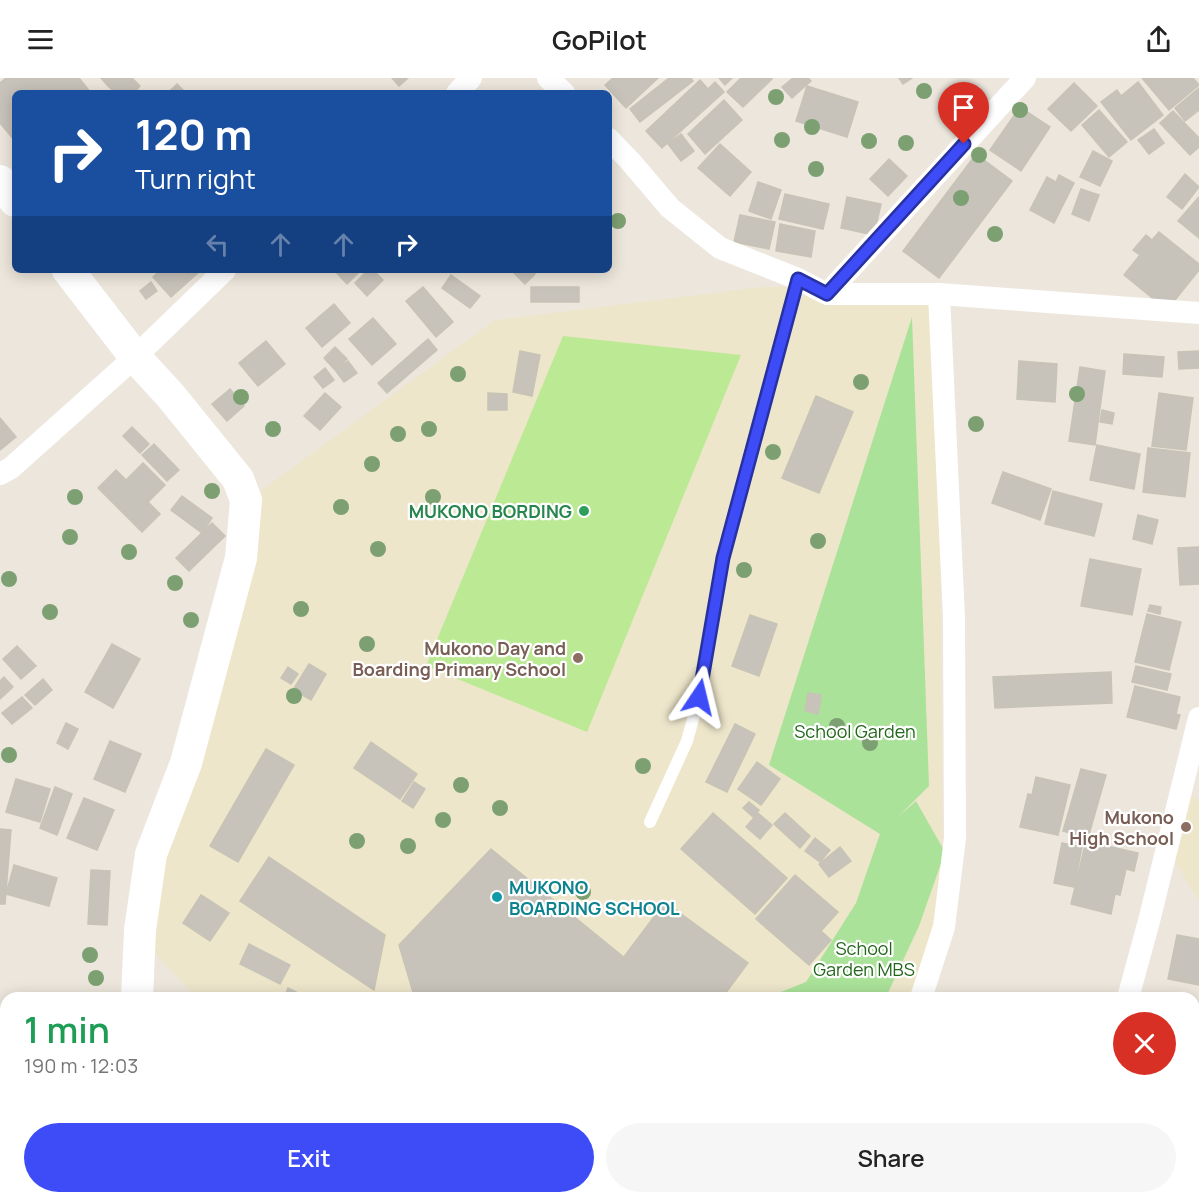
<!DOCTYPE html>
<meta charset="utf-8">
<style>
body{margin:0;font-family:Manrope,sans-serif;background:#f6f6f6;color:#222;height:100vh;display:flex;flex-direction:column;font-size:22px;white-space:nowrap}
*{box-sizing:border-box;margin:0}
p{font-size:20px;color:#767676}
.icon{flex:none;width:33px;height:33px;fill:none;stroke:currentColor;stroke-width:2;stroke-linecap:round;stroke-linejoin:round}
.map{position:relative;flex:1;overflow:hidden}
.panel{position:absolute;left:0px;top:914px;width:1200px;height:212px;display:flex;flex-direction:column;background:#fff;border-radius:18px 18px 0 0;box-shadow:0 3px 15px #0003}
.panel>*{flex:none}
.guide{position:absolute;left:12px;top:12px;width:600px;height:183px;border-radius:9px;box-shadow:0 3px 15px #0003;background:#1a4fa0;color:#fff;overflow:hidden}
.pin{position:absolute;display:grid;place-items:center;width:51px;height:51px;color:#fff;margin:-62px -26px;border-radius:50% 50% 50% 0;rotate:-45deg;box-shadow:0 0 6px #0007}
.pin .icon{rotate:45deg}
.me{position:absolute;width:66px;margin:-33px;rotate:10deg;stroke-linejoin:round;filter:drop-shadow(0 0 4px #0008)}
.turn{display:flex;align-items:center;gap:21px;height:126px;padding:0 24px;font-size:27px}
.turn .icon{width:78px;height:78px;stroke-width:2.5}
.turn b{display:block;font-size:42px;line-height:51px}
.lanes{display:flex;align-items:center;height:57px;padding:0 24px;background:#0003;justify-content:center;gap:30px;direction:ltr}
.lanes .off{opacity:.35}
.round{display:grid;place-items:center;flex:none;width:63px;height:63px;border-radius:32px;background:#f6f6f6}
.summary{display:flex;align-items:center;justify-content:space-between;height:102px;padding:0 24px}
h1{font-size:36px;font-weight:600;line-height:45px;color:#1e9e55}
.action{display:flex;gap:12px;margin-top:auto;padding:12px 24px}
.action a{flex:1;height:69px;border-radius:36px;background:#3d4cf7;color:#fff;font-size:24px;font-weight:600;line-height:69px;text-align:center}
.action a+a{background:#f6f6f6;color:#222}
header{display:flex;justify-content:space-between;align-items:center;height:78px;padding:0 24px;background:#fff;font-size:27px;font-weight:600}
.map>svg:first-child{display:block}
.education{fill:#ede6cb}
.green{fill:#aae299}
.pitch{fill:#bce994}
.building{fill:#c7c3bb;stroke:#c7c3b5;stroke-width:1.5}
.lines{fill:none;stroke-linecap:round;stroke-linejoin:round}
.lane{stroke:#fff;stroke-width:12}
.street{stroke:#fff;stroke-width:22}
.secondary{stroke:#fff;stroke-width:32}
.tree{fill:#7da072}
.route-casing{stroke:#2831a1;stroke-width:15}
.route{stroke:#3d4cf7;stroke-width:10}
.leisure-dot{fill:#2e9e5b;stroke:#fff;stroke-width:2}
.education-dot{fill:#8d6e63;stroke:#fff;stroke-width:2}
.culture-dot{fill:#0f9aa8;stroke:#fff;stroke-width:2}
.labels{text-anchor:middle;dominant-baseline:central;stroke-width:4.5;stroke-linejoin:round;paint-order:stroke}
.leisure-label{font-size:18px;font-weight:bold;fill:#27864d;stroke:#fff;text-anchor:end}
.education-label{font-size:18px;font-weight:bold;fill:#785e54;stroke:#fff;text-anchor:end}
.park-label{font-size:18px;fill:#22661b;stroke:#fff}
.culture-label{font-size:18px;font-weight:bold;fill:#0d838f;stroke:#fff;text-anchor:start}
</style>
<header><svg class="icon" aria-label="menu" viewBox="0 0 24 24"><path d="M4 6h16M4 12h16M4 18h16"/></svg>GoPilot<svg class="icon" aria-label="share" viewBox="0 0 24 24"><path d="M12 15V3M7 8l5-5 5 5M5 13v7h14v-7"/></svg></header>
<div class="map">
<svg width="1199" height="1124" viewBox="0 0 1199 1124">
<rect width="100%" height="100%" fill="#ece6dc"/>
<path class="education" d="M762,209H939L943,849L916,919H195L135,853L248,422L495,242Z
M1178,712L1199,722V823L1170,775Z
M1199,958V1124H1161L1163,1119H1194V962Z
M513,1119H838L836,1124H526Z"/>
<path class="green" d="M912,239L929,708L898,739L916,723L945,774L919,848L886,919L766,920L806,904L856,825L880,756L769,687Z
M623,1119H816L815,1124H632Z"/>
<path class="pitch" d="M563,258L741,277L587,654L426,588Z"/>
<path class="building" d="M6,0H20L33,15H15V63L0,45V5Z
M20,0H79L91,15H33Z
M101,0H113L108,8Z
M115,0H132L140,8L134,15H116L108,8Z
M392,0H408L399,8Z
M613,0H658L626,30L605,7Z
M669,0H691L693,3L640,44L630,31Z
M719,0H732L725,7Z
M741,0H771L772,1L743,29L727,14Z
M793,0H808L811,3L792,20L782,9Z
M899,0H912L903,6Z
M1142,0H1193L1199,7L1169,32Z
M700,2L708,11L715,4L724,14L662,70L646,53Z
M1138,4L1163,37L1131,62L1101,24L1117,12L1121,18Z
M1074,5L1097,28L1071,53L1048,31Z
M177,6L186,15H168Z
M807,8L858,24L847,59L796,43Z
M1199,10V32L1185,43L1175,30Z
M724,22L742,42L705,76L688,56Z
M1020,29L1050,49L1021,93L990,72Z
M1099,32L1127,64L1109,79L1082,47Z
M1173,33L1199,60V69L1190,77L1160,45Z
M1154,51L1164,65L1149,76L1138,62Z
M681,56L694,73L681,83L668,66Z
M720,66L751,94L730,118L698,90Z
M1093,73L1112,83L1100,108L1080,99Z
M976,76L1012,103L939,200L903,173Z
M889,81L907,98L888,118L870,101Z
M1185,96L1199,109L1182,131L1167,119Z
M1059,97L1074,105L1054,145L1030,132L1047,99L1056,104Z
M758,104L781,112L771,141L749,133Z
M1081,111L1099,117L1089,143L1072,136Z
M785,116L829,126L823,151L779,141Z
M847,119L881,126L874,157L841,150Z
M1199,119V160L1178,143Z
M740,137L775,144L769,171L734,164Z
M780,146L815,153L811,179L776,173Z
M1159,154L1199,186V192L1167,232L1124,197L1140,177L1133,172L1146,157L1152,162Z
M161,192H199L200,193L171,219L153,199Z
M334,192H361L347,206Z
M368,192H373L383,202L367,218L355,205Z
M511,192H531L535,196L525,206Z
M451,197L480,218L470,230L442,210Z
M151,204L157,213L146,221L140,213Z
M423,209L453,244L436,259L406,223Z
M531,209H579V224H531Z
M334,226L350,245L322,269L306,250Z
M373,240L396,266L372,287L349,261Z
M428,261L437,272L387,315L378,305Z
M266,263L285,286L258,308L239,285Z
M335,269L347,281L335,292L324,280Z
M520,273L540,277L532,318L513,314Z
M1199,273V290L1179,291L1178,274Z
M1124,276L1164,279L1162,299L1123,296Z
M348,283L357,295L344,304L335,292Z
M1019,283L1057,286L1055,324L1017,321Z
M1080,289L1105,293L1095,367L1069,363Z
M325,290L334,302L323,310L314,299Z
M230,311L244,328L227,343L212,326Z
M325,315L341,329L320,352L304,338Z
M488,315L507,316V332H488Z
M1159,315L1193,320L1186,372L1152,368Z
M816,318L853,334L819,415L782,400Z
M1102,332L1114,335L1112,346L1100,344Z
M0,340L16,359L0,372Z
M132,349L149,366L140,375L123,358Z
M154,366L179,392L167,403L142,377Z
M1097,367L1140,376L1134,411L1090,402Z
M1148,370L1190,375L1185,419L1143,414Z
M143,385L165,407L148,424L160,436L142,454L98,410L116,392L126,402Z
M1003,394L1051,411L1040,442L992,425Z
M1053,413L1102,426L1094,458L1045,446Z
M182,418L212,440L202,455L171,432Z
M1138,437L1158,442L1152,466L1133,461Z
M212,445L225,458L189,493L176,480Z
M1199,469V506L1180,507L1178,470Z
M1090,481L1141,491L1132,537L1081,528Z
M1150,527L1161,529L1160,536L1148,533Z
M1147,536L1181,544L1169,592L1135,584Z
M750,537L777,546L759,598L732,588Z
M112,566L140,581L113,630L85,614Z
M17,568L36,588L21,601L3,581Z
M309,586L326,596L311,622L293,612Z
M1136,588L1171,596L1167,612L1132,604Z
M288,589L298,596L291,606L281,600Z
M1111,594L1112,625L995,630L993,599Z
M4,599L13,609L0,621V603Z
M43,601L52,612L35,627L25,617Z
M1135,608L1180,619L1176,636L1180,637L1176,651L1127,639Z
M808,615L821,617L818,636L805,633Z
M22,619L32,630L12,646L2,635Z
M66,645L78,651L68,671L57,665Z
M735,646L755,656L727,714L706,704Z
M110,663L141,676L125,714L94,701Z
M371,664L417,696L400,721L354,690Z
M266,671L294,687L238,784L210,768Z
M757,684L780,701L761,727L738,711Z
M1081,691L1106,697L1088,760L1063,753Z
M1036,699L1070,707L1058,757L1020,749L1028,716L1032,717Z
M16,701L50,711L40,744L6,734Z
M414,704L425,711L413,730L402,723Z
M55,709L72,716L57,757L40,750Z
M84,720L114,732L97,772L67,760Z
M749,724L759,732L753,739L743,730Z
M713,735L787,800L755,836L681,771Z
M758,735L772,747L760,761L746,749Z
M785,735L810,758L800,770L774,746Z
M0,751L11,752L5,826H0Z
M815,760L830,772L820,784L805,773Z
M1086,763L1138,775L1134,793L1126,791L1120,817L1115,816L1111,836L1071,826Z
M1062,765L1082,769L1074,809L1054,805Z
M840,769L851,783L829,799L819,786Z
M491,771L642,894L675,920H419L413,914L399,867Z
M269,779L385,857L374,912L240,823Z
M14,787L57,800L49,828L6,816Z
M91,792L110,793L107,847L88,846Z
M795,797L838,834L821,853L831,862L809,887L756,841Z
M201,817L229,835L210,863L183,845Z
M665,824L748,885L722,920H675L623,880Z
M1177,857L1199,861V907L1168,901Z
M249,866L290,887L280,906L240,886Z
M288,910L308,920H284Z
M0,941H6V1119H113V1124H0Z
M1194,1086L1199,1087V1124H1178L1179,1119H1194Z
M983,1119H986L991,1124H978Z"/>
<g class="lines">
<path class="lane" d="M650,744L687,663L699,619L723,480L798,201"/>
<path class="street" d="M548,0L564,15
M457,15L471,0
M609,61L630,83L670,130L720,170L798,201L827,216H939L1199,235
M827,216L1025,0
M0,396L11,390L135,279L225,192
M921,920L944,849L955,760L954,540L939,216
M1128,920L1149,843L1199,640
M833,1124L835,1119"/>
<path class="secondary" d="M0,103L15,123
M68,192L135,279L170,317L238,401L246,422L241,480L186,685L151,776L140,852L137,920
M127,1119V1124"/>
</g>
<g class="tree">
<circle cx="924" cy="13" r="8"/>
<circle cx="776" cy="19" r="8"/>
<circle cx="1020" cy="32" r="8"/>
<circle cx="812" cy="49" r="8"/>
<circle cx="782" cy="62" r="8"/>
<circle cx="869" cy="63" r="8"/>
<circle cx="906" cy="65" r="8"/>
<circle cx="979" cy="77" r="8"/>
<circle cx="816" cy="91" r="8"/>
<circle cx="961" cy="120" r="8"/>
<circle cx="618" cy="143" r="8"/>
<circle cx="995" cy="156" r="8"/>
<circle cx="458" cy="296" r="8"/>
<circle cx="861" cy="304" r="8"/>
<circle cx="1077" cy="316" r="8"/>
<circle cx="241" cy="319" r="8"/>
<circle cx="976" cy="346" r="8"/>
<circle cx="273" cy="351" r="8"/>
<circle cx="429" cy="351" r="8"/>
<circle cx="398" cy="356" r="8"/>
<circle cx="773" cy="374" r="8"/>
<circle cx="372" cy="386" r="8"/>
<circle cx="212" cy="413" r="8"/>
<circle cx="75" cy="419" r="8"/>
<circle cx="433" cy="419" r="8"/>
<circle cx="341" cy="429" r="8"/>
<circle cx="70" cy="459" r="8"/>
<circle cx="818" cy="463" r="8"/>
<circle cx="378" cy="471" r="8"/>
<circle cx="129" cy="474" r="8"/>
<circle cx="744" cy="492" r="8"/>
<circle cx="9" cy="501" r="8"/>
<circle cx="175" cy="505" r="8"/>
<circle cx="301" cy="531" r="8"/>
<circle cx="50" cy="534" r="8"/>
<circle cx="191" cy="542" r="8"/>
<circle cx="367" cy="566" r="8"/>
<circle cx="294" cy="618" r="8"/>
<circle cx="837" cy="648" r="8"/>
<circle cx="870" cy="665" r="8"/>
<circle cx="9" cy="677" r="8"/>
<circle cx="643" cy="688" r="8"/>
<circle cx="461" cy="707" r="8"/>
<circle cx="500" cy="730" r="8"/>
<circle cx="443" cy="742" r="8"/>
<circle cx="357" cy="763" r="8"/>
<circle cx="408" cy="768" r="8"/>
<circle cx="583" cy="814" r="8"/>
<circle cx="90" cy="877" r="8"/>
<circle cx="96" cy="900" r="8"/>
</g>
<g class="lines">
<defs>
<path id="route" d="M699,619L723,480L798,201L827,216L964,66"/>
</defs>
<use href="#route" class="route-casing"/>
<use href="#route" class="route"/>
</g>
<circle class="leisure-dot" cx="584" cy="433" r="6"/>
<g class="education-dot">
<circle cx="578" cy="580" r="6"/>
<circle cx="1186" cy="749" r="6"/>
</g>
<circle class="culture-dot" cx="497" cy="819" r="6"/>
<g class="labels">
<g class="leisure-label">
<text x="572" y="433">MUKONO BORDING</text>
</g>
<g class="education-label">
<text x="566" y="570">Mukono Day and<tspan x="566" dy="21">Boarding Primary School</tspan></text>
<text x="1174" y="739">Mukono<tspan x="1174" dy="21">High School</tspan></text>
</g>
<g class="park-label">
<text x="855" y="653">School Garden</text>
<text x="864" y="870">School<tspan x="864" dy="21">Garden MBS</tspan></text>
</g>
<g class="culture-label">
<text x="509" y="809">MUKONO<tspan x="509" dy="21">BOARDING SCHOOL</tspan></text>
</g>
</g>
</svg>
<div class="pin" style="left:964px;top:66px;background:#d93025"><svg class="icon" aria-label="arrive" viewBox="0 0 24 24"><path d="M6 21V4h12l-3 4 3 4H6"/></svg></div>
<svg class="me" style="left:699px;top:619px" viewBox="-20 -20 40 40"><path d="M0-17L14 15 0 8-14 15z" fill="#3d4cf7" stroke="#fff" stroke-width="4"/></svg>
<div class="guide">
<div class="turn"><svg class="icon" aria-label="right" viewBox="0 0 24 24"><path d="M7 20v-9h11M14 6l5 5-5 5"/></svg><div><b>120 m</b>Turn right</div></div>
<div class="lanes"><svg class="icon off" aria-label="left" viewBox="0 0 24 24"><path d="M17 20v-9H6M10 6l-5 5 5 5"/></svg><svg class="icon off" aria-label="ahead" viewBox="0 0 24 24"><path d="M12 20V5M6 11l6-6 6 6"/></svg><svg class="icon off" aria-label="ahead" viewBox="0 0 24 24"><path d="M12 20V5M6 11l6-6 6 6"/></svg><svg class="icon" aria-label="right" viewBox="0 0 24 24"><path d="M7 20v-9h11M14 6l5 5-5 5"/></svg></div>
</div>
<section class="panel">
<div class="summary"><div><h1>1 min</h1><p>190 m · 12:03</p></div><a class="round" style="background:#d93025;color:#fff"><svg class="icon" aria-label="close" viewBox="0 0 24 24"><path d="M6 6l12 12M18 6L6 18"/></svg></a></div>
<div class="action"><a>Exit</a><a>Share</a></div>
</section>
</div>
